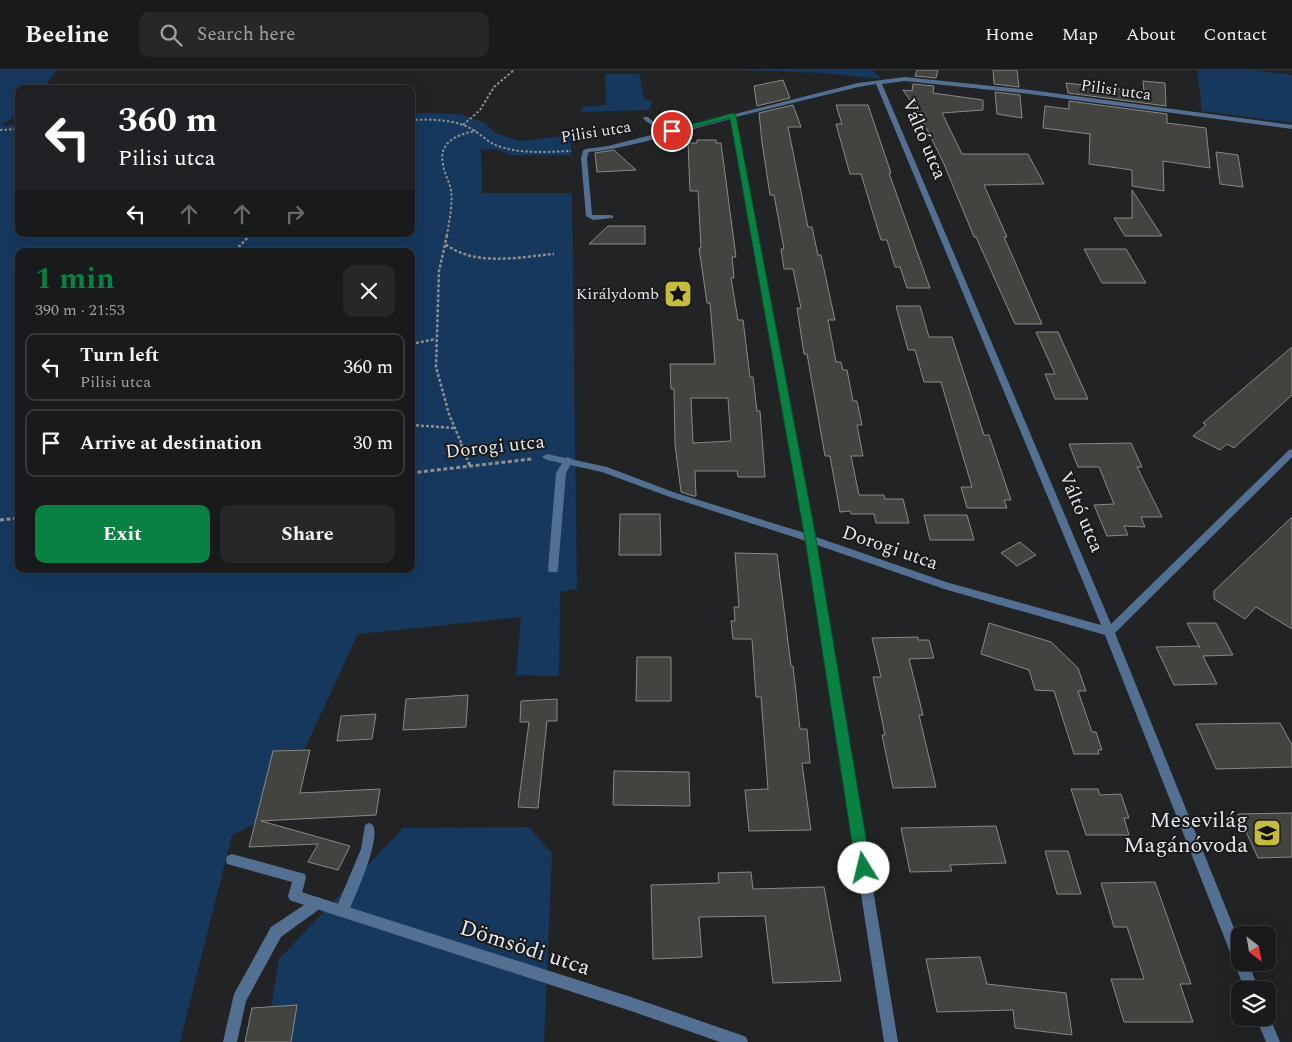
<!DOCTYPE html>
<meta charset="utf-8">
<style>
body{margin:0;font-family:Spectral,serif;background:#262729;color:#f1f3f6;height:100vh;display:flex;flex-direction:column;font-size:19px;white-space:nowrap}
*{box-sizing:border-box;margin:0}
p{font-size:16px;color:#9fa1a3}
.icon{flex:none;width:28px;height:28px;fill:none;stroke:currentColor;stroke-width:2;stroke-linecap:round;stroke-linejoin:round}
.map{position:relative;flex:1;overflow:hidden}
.panel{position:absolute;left:15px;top:178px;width:400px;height:325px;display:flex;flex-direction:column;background:#191a1c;border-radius:10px;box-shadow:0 5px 20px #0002,0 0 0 1px #37383b}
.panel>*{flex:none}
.top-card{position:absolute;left:15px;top:15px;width:400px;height:152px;border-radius:10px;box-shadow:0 5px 20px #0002,0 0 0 1px #37383b;background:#202124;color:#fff;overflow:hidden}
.needle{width:32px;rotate:149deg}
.controls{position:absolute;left:1231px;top:856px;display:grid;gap:10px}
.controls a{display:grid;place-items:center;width:45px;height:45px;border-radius:10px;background:#191a1c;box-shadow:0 5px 20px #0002,0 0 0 1px #37383b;font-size:25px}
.pin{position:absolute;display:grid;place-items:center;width:42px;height:42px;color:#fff;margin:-21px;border:2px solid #fff;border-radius:50%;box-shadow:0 1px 5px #0007}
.me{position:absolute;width:55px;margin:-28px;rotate:351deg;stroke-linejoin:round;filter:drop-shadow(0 0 4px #0008)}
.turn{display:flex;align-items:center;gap:18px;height:105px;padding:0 20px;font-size:22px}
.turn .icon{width:65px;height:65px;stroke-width:2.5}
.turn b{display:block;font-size:35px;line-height:42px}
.lanes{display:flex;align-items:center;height:48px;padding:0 20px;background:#0003;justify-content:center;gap:25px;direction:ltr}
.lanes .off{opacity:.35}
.round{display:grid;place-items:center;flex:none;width:52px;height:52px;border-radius:10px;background:#262729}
.overview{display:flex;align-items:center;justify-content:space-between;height:85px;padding:0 20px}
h1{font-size:30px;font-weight:700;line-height:38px;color:#0b8043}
.primary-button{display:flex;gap:10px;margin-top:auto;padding:10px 20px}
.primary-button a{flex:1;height:58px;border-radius:10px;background:#0b8043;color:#fff;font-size:20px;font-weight:700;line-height:58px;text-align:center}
.primary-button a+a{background:#262729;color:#f1f3f6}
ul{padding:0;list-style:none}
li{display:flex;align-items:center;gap:15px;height:68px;margin:0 10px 8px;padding:0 10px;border:2px solid #37383b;border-radius:10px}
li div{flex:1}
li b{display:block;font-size:19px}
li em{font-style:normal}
header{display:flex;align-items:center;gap:30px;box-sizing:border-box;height:70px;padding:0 25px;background:#191a1c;border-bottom:1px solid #37383b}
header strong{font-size:24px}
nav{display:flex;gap:28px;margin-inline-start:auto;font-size:18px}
.search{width:350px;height:45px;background:#262729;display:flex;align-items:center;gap:12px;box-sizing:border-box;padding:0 18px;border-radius:10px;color:#9fa1a3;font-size:19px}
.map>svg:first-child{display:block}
.green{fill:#16385d;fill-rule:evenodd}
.building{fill:#434340;stroke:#898985;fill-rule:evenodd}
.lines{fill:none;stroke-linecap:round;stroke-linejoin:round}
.path-far2{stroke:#8d8f90;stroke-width:2;stroke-dasharray:2.5 2;stroke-linecap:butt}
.path-far1{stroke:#8d8f90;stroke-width:2.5;stroke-dasharray:3 2;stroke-linecap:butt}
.path{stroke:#8d8f90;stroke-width:3;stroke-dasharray:4 2.5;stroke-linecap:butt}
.service{fill:#537092;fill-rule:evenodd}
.minor{fill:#537092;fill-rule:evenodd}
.route{fill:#0b8043;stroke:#07532c}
.labels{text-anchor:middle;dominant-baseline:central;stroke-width:4;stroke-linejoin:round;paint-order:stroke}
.far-street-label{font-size:16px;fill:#e6e8e9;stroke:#181a1c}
.far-poi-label{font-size:16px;fill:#e6e8e9;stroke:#181a1c;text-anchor:end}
.street-label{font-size:19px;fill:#e6e8e9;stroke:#181a1c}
.near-poi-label{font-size:22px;fill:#e6e8e9;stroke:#181a1c;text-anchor:end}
.near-street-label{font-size:22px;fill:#e6e8e9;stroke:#181a1c}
</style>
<header>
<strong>Beeline</strong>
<div class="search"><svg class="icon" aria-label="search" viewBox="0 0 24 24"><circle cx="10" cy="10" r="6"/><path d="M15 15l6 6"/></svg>Search here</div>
<nav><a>Home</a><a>Map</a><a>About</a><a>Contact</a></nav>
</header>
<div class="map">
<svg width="1292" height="972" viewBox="0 0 1292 972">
<rect width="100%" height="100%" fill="#212325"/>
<path class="green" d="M0,0H57L43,19H19V45L1,55H19V164H411V43L459,44L485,53L495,63L520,71L571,65V85H510L495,79H481L482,123H572L577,519L560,522L559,606L516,605L521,547L358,564L274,745L232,765L180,972H0ZM19,181H411V499H19Z
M739,0H873L881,9L824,3Z
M1197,0H1253L1292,5V53L1202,41Z
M605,4H639L644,29L652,32L650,40L581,42V37L606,35Z
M529,757L552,784L544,972H265L279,889L403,758Z"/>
<path class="building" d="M917,0H938L936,8L915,6Z
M993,0H1017L1019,17L994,14Z
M783,10L790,28L757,36L754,16Z
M1143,11L1165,13L1166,36L1068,23L1066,13L1144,22Z
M913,14L934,16L933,23L983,30V40L942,43L962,84H1028L1044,114L984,115L1007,167H1004L1042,254H1015L976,167H974L944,94L919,43L903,20L912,21Z
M995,22L1020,25L1022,48L997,44Z
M1069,31L1167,44V53L1206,58L1210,98L1163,91L1164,121L1132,116V100L1089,94L1090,64L1043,58L1045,36L1069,39Z
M793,35L801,57H788L808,157H812L818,185H821L831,232L835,250H828L836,292H841L843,300H847L853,331H857L862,355H857L863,386H851L859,425H884L885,429H903L909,453H876L874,444H851L850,441L840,442L830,386H825L807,284H804L797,238H801L793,199H784L781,179H784L774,125H770L762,72L759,43Z
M836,35H868L891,103H889L930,218H907L900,197H895L887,170H881L861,104H850L836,54H842Z
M697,70H716V73H721L736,187H732L734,208H731L738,250H743L750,307H753L757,341H760L765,407H738L737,401H695L696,426H693L681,422L675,374L674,319H671L670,294H715L710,233H707L699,178H701L698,121H690L688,73H697ZM691,328H728L731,371L693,373Z
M614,80L636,100L597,102L595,83Z
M1216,82L1238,85L1243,117L1220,114Z
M1132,120L1162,166H1125L1114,148H1132Z
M608,156H645V174H589Z
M1084,179H1126L1146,213H1102Z
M896,236H920L929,267H952L984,365H989L1011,430H1004L1007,438H967L961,417H972L941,312H924L915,280H908Z
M1036,262H1058L1088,329H1055L1045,304H1055Z
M1292,277V325L1234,378L1227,374L1220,380L1193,366L1206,355L1203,353Z
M1131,373L1142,397H1137L1162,447H1141L1145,457L1124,456L1128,465L1107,466L1094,435L1114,434L1099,397H1078L1069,374Z
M620,444H660L661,485H619Z
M924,445H967L974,470H930Z
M1292,447V559L1256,537L1245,549L1214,529V521Z
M1020,472L1036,485L1017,496L1001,483Z
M735,483L777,484L791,596H793L800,659H807L810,693H802L811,760L749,761L745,720L768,719L761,627H756L752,569H733L731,551H735L734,537H739Z
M989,553L1051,572L1078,598L1086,621H1078L1092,662H1096L1102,680H1098L1099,684H1074L1054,621L1035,620L1029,600L981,584Z
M1187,553H1216L1233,585L1203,586L1217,614L1174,615L1156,577L1198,576L1200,578Z
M918,567V570H929L934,588L909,589L923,645H919L936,717L893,718L882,665H885L873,607H881L872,568Z
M637,587H671V631H636Z
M468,625L466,657L403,660L406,629Z
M557,629V651H547L538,738L518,737L529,652H520L521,631Z
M376,644L372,669L337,671L341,646Z
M1280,653L1292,675V697L1216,699L1196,654Z
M310,680L300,723L380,719L376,745L261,751L350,776L338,800L308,792L318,774L249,777L273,681Z
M614,701L689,702L690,736L613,735Z
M1071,719H1098L1100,725L1121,724L1129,748H1124L1129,765H1086Z
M1292,743V787L1258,788L1238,744Z
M996,756L1006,793L950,795L952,801L910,802L901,758Z
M1045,781H1068L1081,824H1057Z
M751,802L753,819L824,817L841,911L773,913L765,846L699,847L702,887L653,889L651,815L719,813L718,803Z
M1155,812L1191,914H1180L1193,952H1124L1111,909H1144L1127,857H1114L1101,813Z
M980,887L987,914L1066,923L1072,965L1015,958L1013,940L937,942L926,889Z
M297,935L291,972H245L252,938Z"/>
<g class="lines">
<path class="path-far2" d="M411,50C432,49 457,49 475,61C483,66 489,73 498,76C521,84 547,82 571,81
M463,55L480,40L494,17L514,0
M0,60L19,59
M249,166L251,164
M447,166C449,151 453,135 451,120C449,111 444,103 443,94C438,72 458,64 476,61"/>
<path class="path-far1" d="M447,165L445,174C476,197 518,187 554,184
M445,175L439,201L436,297L449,344L462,375
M235,181L250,165
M411,274L436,269
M411,355L455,358"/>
<path class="path" d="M461,374L470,396
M411,403L532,389
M0,450L19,448"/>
<path class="service" d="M644,47H648C660,60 676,49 690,57L687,59C671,56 655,62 643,48Z
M586,79L589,81L587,88L592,145H611L613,146V148L593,150L586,146L581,88L583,81Z
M568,387L573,390L566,403L558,499L557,502H549L548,499L556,403L565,388Z
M369,753L373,755C381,772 354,827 347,846L342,847L337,846L335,841L361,779L365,755Z
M232,784L305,804L306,808L300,830L295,832L290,830L288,826L292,812L227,794L226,790L227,786Z
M316,827L321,828L323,833L321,838L281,867L246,931L237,972H223L234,924L271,857Z"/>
<path class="minor" d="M905,7L1030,20L1292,55V59L1030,24L905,11L882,14L1111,554L1289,380L1292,379V387L1115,563L1240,873V892H1248L1259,920H1245L1105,565L944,519L817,475L898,972H884L806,471L667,426L602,402L547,390L542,387L547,384L607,397L673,422L805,463L731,49C710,54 594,88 583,81L586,79L608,76L858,13ZM876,14L1101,555L946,512L816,467L736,47L858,17Z
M295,820L631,927L741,965L746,967L748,972H720L631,941L295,832L290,830L288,826L290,822Z
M1268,943L1280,972H1266L1256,948H1268Z"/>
</g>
<path class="route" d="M733,43L736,46L816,469L871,798L869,803L864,805L858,803L856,798L805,469L730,48L672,63L668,61Z"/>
<defs>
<symbol id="sight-square" viewBox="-11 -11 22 22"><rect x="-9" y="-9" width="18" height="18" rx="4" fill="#c4bc3d" stroke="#181a1c"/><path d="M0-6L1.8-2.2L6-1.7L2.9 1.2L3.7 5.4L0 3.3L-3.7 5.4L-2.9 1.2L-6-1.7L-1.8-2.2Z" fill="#111"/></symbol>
<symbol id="school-square" viewBox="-11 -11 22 22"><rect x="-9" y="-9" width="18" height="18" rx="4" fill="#c4bc3d" stroke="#181a1c"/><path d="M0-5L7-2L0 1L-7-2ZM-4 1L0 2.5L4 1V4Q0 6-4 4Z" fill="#111"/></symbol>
</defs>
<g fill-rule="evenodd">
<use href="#sight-square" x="662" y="208" width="32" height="32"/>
<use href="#school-square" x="1251" y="747" width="32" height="32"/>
</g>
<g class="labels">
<g class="far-street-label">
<text transform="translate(1116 20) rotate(8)">Pilisi utca</text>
<text transform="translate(596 62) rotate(-9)">Pilisi utca</text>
</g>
<g class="far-poi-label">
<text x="659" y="224">Királydomb</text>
</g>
<g class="street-label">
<text transform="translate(924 69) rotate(67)">Váltó utca</text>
<text transform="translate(495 377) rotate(-6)">Dorogi utca</text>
<text transform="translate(1081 442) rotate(67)">Váltó utca</text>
<text transform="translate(890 478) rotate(19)">Dorogi utca</text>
</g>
<g class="near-poi-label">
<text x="1248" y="750">Mesevilág<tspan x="1248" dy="25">Magánóvoda</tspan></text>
</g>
<g class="near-street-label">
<text transform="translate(525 878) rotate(18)">Dömsödi utca</text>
</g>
</g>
</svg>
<div class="controls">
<a><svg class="needle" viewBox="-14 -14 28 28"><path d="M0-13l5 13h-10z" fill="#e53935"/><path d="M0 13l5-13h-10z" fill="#9fa1a3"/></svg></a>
<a><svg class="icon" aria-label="layers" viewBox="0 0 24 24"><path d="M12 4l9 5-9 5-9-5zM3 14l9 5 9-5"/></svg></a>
</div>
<div class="pin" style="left:672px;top:61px;background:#d93025"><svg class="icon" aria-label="arrive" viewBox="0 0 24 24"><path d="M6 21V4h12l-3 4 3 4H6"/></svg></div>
<svg class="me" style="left:864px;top:798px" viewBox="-20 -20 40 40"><circle r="19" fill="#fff"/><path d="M0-13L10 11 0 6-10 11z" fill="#0b8043"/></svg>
<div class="top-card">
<div class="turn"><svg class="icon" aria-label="left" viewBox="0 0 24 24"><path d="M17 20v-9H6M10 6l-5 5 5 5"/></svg><div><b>360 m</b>Pilisi utca</div></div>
<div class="lanes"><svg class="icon" aria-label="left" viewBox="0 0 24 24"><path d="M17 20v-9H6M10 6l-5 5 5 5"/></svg><svg class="icon off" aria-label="ahead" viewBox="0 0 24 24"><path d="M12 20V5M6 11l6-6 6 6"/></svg><svg class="icon off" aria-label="ahead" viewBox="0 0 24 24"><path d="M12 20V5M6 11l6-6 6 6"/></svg><svg class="icon off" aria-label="right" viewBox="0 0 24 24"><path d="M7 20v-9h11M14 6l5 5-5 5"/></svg></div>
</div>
<section class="panel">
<div class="overview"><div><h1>1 min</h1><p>390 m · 21:53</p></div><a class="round"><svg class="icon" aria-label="close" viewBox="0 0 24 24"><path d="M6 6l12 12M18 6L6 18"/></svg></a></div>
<ul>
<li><svg class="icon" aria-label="left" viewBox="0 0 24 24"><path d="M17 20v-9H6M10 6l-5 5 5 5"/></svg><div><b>Turn left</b><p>Pilisi utca</p></div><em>360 m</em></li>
<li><svg class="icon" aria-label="arrive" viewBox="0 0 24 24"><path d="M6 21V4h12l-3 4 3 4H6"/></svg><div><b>Arrive at destination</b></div><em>30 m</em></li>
</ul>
<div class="primary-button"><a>Exit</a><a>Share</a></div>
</section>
</div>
